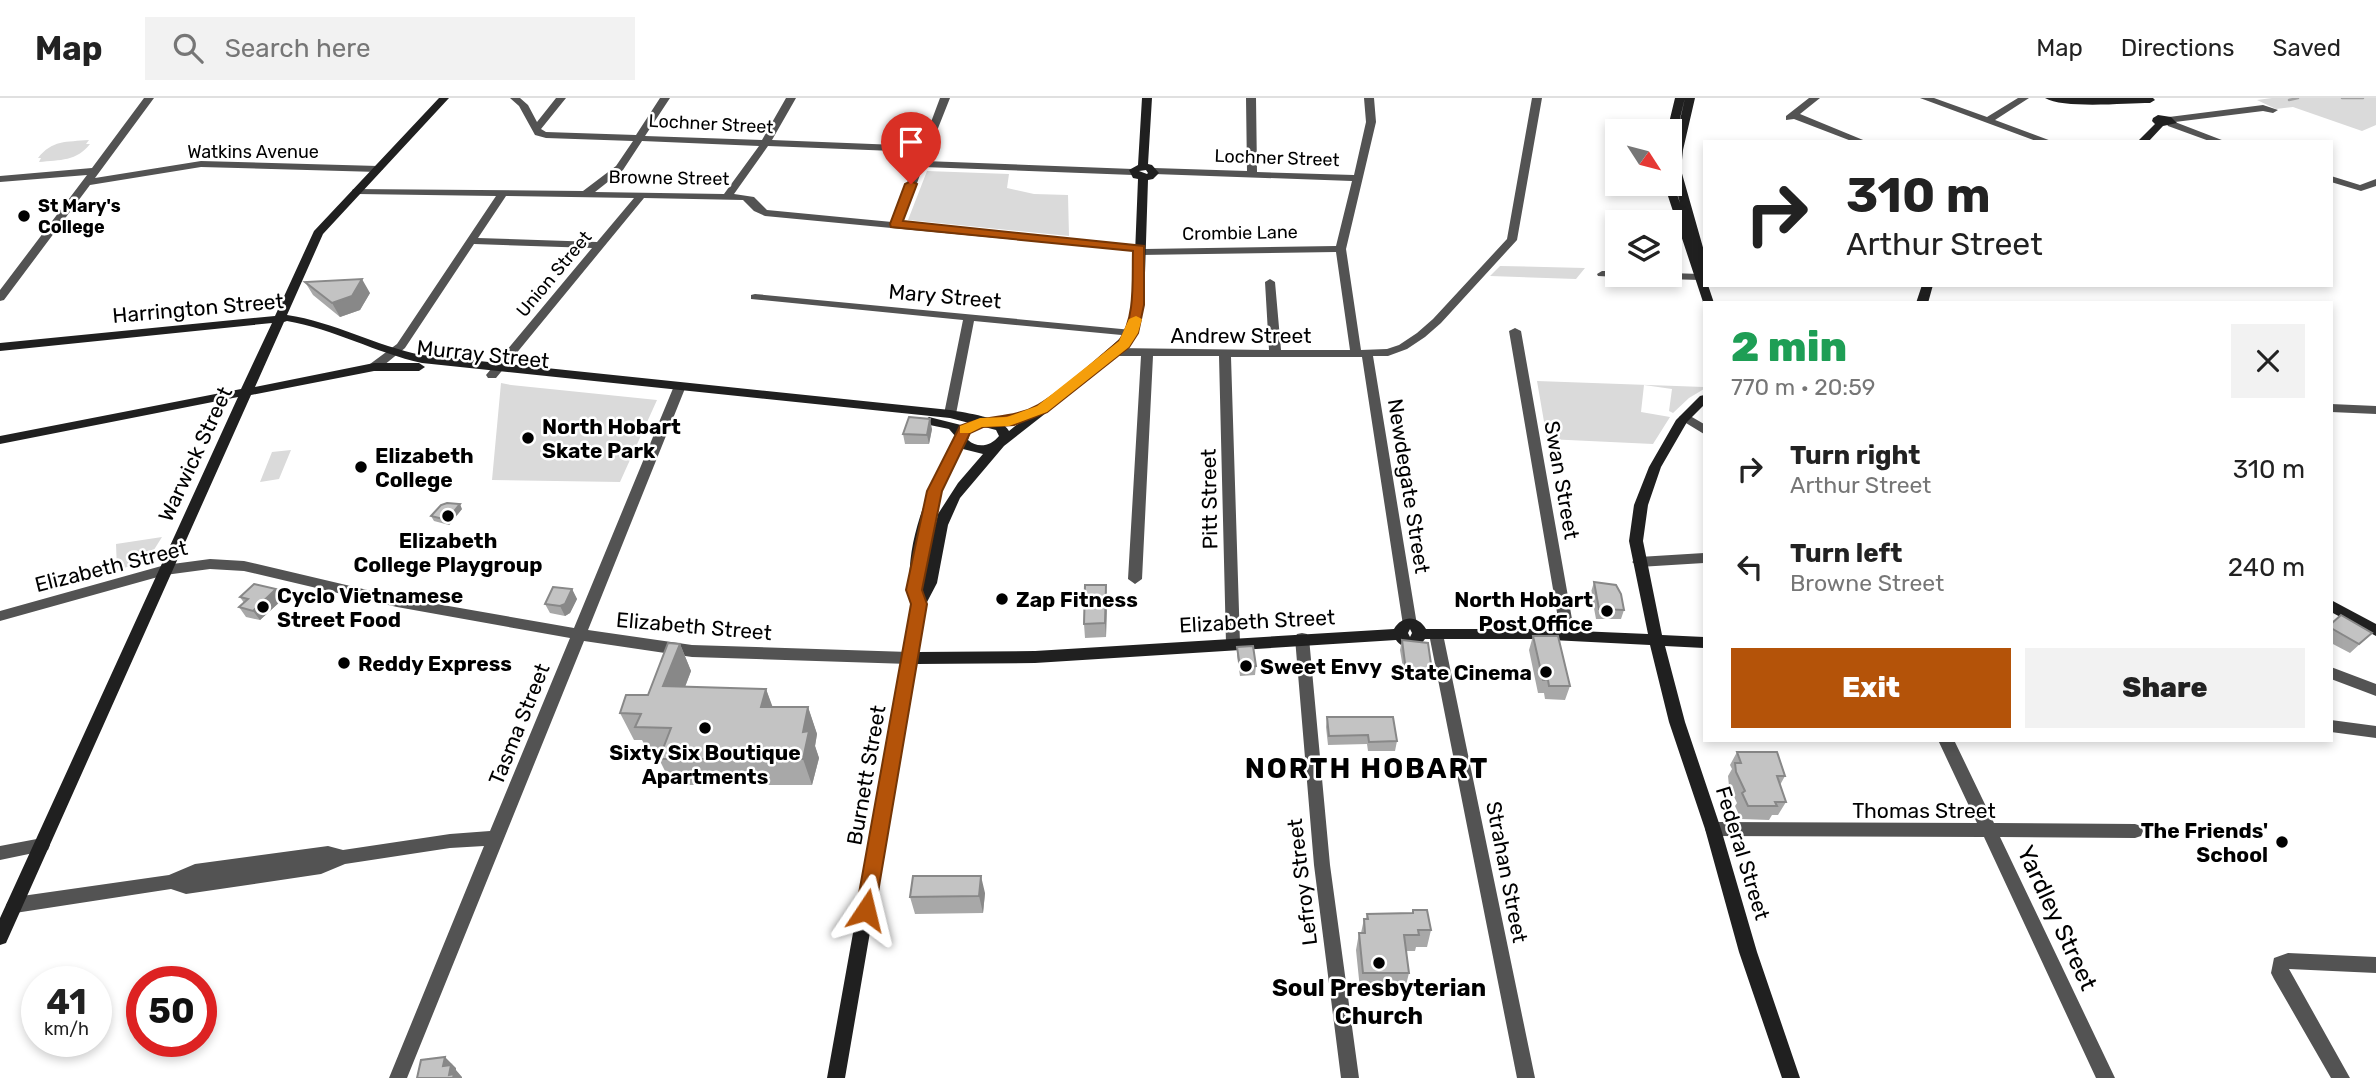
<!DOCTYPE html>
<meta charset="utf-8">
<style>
body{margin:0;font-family:Rubik,sans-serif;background:#f2f2f2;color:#222;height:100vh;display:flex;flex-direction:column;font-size:26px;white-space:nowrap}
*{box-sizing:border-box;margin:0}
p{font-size:23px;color:#767676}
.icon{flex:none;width:38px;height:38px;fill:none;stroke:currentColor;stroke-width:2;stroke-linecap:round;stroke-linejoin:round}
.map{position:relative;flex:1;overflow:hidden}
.drawer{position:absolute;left:1703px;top:203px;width:630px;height:441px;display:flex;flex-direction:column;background:#fff;border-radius:0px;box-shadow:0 4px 10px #0003}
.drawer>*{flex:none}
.hud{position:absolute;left:1703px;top:42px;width:630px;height:147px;border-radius:0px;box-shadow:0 4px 10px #0003;background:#fff;color:#222;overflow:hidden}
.needle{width:46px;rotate:126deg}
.fabs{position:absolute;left:1605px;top:21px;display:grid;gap:14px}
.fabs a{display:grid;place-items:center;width:77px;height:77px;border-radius:0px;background:#fff;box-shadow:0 4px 10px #0003;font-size:35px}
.speed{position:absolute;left:21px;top:868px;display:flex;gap:14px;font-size:35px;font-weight:700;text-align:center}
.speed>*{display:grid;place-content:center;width:91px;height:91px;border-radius:50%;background:#fff;box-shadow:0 4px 10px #0003;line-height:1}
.speed small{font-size:18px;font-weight:400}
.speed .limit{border:10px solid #d22;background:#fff;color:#111}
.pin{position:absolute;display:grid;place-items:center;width:60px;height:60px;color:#fff;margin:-72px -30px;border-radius:50% 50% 50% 0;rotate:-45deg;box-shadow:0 0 7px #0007}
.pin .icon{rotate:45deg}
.me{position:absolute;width:77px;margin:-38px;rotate:10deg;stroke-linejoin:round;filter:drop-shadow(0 0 5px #0008)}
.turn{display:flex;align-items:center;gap:24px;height:147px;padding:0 28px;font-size:32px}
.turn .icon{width:91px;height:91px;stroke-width:2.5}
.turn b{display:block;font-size:49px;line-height:60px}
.round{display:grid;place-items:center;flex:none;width:74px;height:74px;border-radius:0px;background:#f2f2f2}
.overview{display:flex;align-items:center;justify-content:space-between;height:119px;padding:0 28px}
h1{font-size:42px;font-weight:800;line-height:52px;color:#1e9e55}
.action{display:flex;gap:14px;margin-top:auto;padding:14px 28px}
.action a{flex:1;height:80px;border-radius:0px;background:#b45309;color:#fff;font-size:28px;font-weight:800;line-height:80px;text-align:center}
.action a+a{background:#f2f2f2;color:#222}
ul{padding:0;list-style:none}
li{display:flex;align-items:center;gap:21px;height:98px;padding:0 28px}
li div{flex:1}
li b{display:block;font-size:26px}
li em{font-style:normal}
header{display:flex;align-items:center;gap:42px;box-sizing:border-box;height:98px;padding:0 35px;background:#fff;border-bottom:2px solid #e0e0e0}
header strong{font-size:33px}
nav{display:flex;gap:38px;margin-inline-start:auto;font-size:24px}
.search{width:490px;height:63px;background:#f2f2f2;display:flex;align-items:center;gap:18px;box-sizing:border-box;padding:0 24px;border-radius:0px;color:#767676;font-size:26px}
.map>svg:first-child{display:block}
.green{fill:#dadada}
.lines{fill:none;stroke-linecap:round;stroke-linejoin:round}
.stream{stroke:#a1a1a1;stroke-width:2.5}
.street{fill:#535353;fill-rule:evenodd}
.secondary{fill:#202020;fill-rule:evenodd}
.wall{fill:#a8a8a8}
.shaded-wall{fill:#888}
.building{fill:#c3c3c3;stroke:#888;stroke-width:2}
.route{fill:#b45309;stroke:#753606;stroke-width:2}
.slow{fill:#f59e0b}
.poi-dot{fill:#000;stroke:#fff;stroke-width:2.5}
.labels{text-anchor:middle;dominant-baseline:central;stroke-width:5;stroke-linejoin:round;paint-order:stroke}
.far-street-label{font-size:18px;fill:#000;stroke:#fff}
.far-poi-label{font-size:18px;font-weight:bold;fill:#000;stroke:#fff;text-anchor:start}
.street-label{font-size:21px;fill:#000;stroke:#fff}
.poi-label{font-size:21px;font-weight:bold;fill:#000;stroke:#fff;text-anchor:start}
.near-street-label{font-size:24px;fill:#000;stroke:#fff}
.near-poi-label{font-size:24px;font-weight:bold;fill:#000;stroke:#fff}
.district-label{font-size:28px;font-weight:bold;letter-spacing:2px;fill:#000;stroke:#fff}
</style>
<header>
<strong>Map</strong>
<div class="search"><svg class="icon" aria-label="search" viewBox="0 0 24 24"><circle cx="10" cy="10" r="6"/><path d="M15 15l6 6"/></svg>Search here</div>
<nav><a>Map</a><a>Directions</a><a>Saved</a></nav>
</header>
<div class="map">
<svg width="2376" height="980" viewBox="0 0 2376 980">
<rect width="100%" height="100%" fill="#fff"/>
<path class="green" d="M2272,0H2376V27L2362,33L2293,9L2276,11L2257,2Z
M89,42L86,46H90C77,63 60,62 39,64L41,60H38C52,42 66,44 89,42Z
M927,73L1009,76L1007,90L1034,96L1068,97L1069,138L908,122Z
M1500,168L1585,170L1576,181L1490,178Z
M1537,283L1704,289V291L1689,300L1673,315L1669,313L1672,291L1644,287L1641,314L1670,319L1653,346L1547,341Z
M501,285L511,287L657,302L620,384L492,382Z
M291,352L279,381L260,384L272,354Z
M162,439L147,463L117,472L116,446Z"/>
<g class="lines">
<path class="stream" d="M2342,0H2363
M2289,2L2298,0"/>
<path class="street" d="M144,0H154L95,80L201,63L378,68L383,71L378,74L201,69L90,87L4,202L0,203V192L87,77L0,84V78L92,70Z
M510,0H520L528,7L537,24L556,0H566L541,31L546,34L636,37L660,0H670L645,38L762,42L786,0H796L772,42L922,48L940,0H950L925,63L1133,71L1138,74L1133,77L923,69L902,125L1139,147L1144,151L1336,148L1352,83L1154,76L1149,73L1154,70L1247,73L1246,0H1256L1257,74L1354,77L1366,24L1364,0H1374L1376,24L1346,151L1361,252L1387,251L1399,247L1417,235L1433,221L1507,141L1532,0H1542L1517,142L1441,225L1425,239L1407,251L1388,258H1373L1417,527L1415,531H1405L1403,527L1362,259H1231L1240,545L1238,549H1228L1226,545L1219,258H1153L1142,481L1135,486L1128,481L1141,258H1115L1109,254L1115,250L1269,252L1265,184L1270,181L1275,184L1281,252H1350L1336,154L1139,157L1135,156V153L765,118L754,113L743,102L644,100L496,280H488L486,277L592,150L474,146L405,250L378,272H370V266L397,246L496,98L357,96L352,93L353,91L583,93L616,68L633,43L546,40L535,37L519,8ZM642,43L759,48L724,96L595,94L623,72ZM768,48L919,54L892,124L767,112L754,99L734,96ZM506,98L634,100L597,144L478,140Z
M1809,0H1820L1800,16L1868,44H1854L1794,21L1786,22V18Z
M1920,0H1934L1987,19L2018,0H2029L1995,22L2054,44H2039Z
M2263,7L2278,12L2273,15L2263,13L2175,24L2227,44H2212L2168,28L2164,22L2169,19Z
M2331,78L2360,87L2376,81V88L2361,93L2331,84Z
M1602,173H1617V177H1622L1617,179L1598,178L1597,176Z
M1670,175L1700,176L1704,177V180L1700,182L1632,180L1627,177H1670Z
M755,196L1132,232L1138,235L1132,238L974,223L956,316L950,320L944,316L963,222L751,201V197Z
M1515,230L1521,233L1575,538L1573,542H1563L1561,538L1509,233Z
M680,284L686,288L588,532L692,547L909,554L914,556L916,560L914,564L909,566L692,559L584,543L407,980H389L484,748L450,750L345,766L321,776L186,796L171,791L15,815L9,812L6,807L9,802L15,799L169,777L195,766L328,748L343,752L450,736L490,733L570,540L397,509L244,473L210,471L165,477L0,523V513L165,467L210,461L244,463L397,499L574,530L674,288Z
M2331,306L2376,308V316L2331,314Z
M1685,315L1704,326V336L1681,322L1679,319Z
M1704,455V465L1639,469L1632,464L1639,459Z
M1436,531L1441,532L1443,536L1535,980H1517L1429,536L1431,532Z
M1302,535L1307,536L1309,540L1330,767L1359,980H1341L1314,767L1295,540L1297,536Z
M2331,569L2376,586V598L2331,581Z
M2331,622L2376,628V640L2331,634Z
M1938,642H1954L1994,725L2135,726L2141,728L2143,733L2141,738L2135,740L2000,739L2115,980H2096L1984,739L1713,738L1707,736L1705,731L1707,726L1713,724L1977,725Z
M42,740L48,742L50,747L48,752L0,762V748Z
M2288,855L2376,859V875L2289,871L2350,980H2331L2274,881L2271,875L2274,860Z"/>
<path class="secondary" d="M439,0H449L323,136L287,217C334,224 376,248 422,257L950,312C966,315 1002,319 1009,333L1084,273L1127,234L1133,206L1138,81L1133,80L1129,72L1138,67L1142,0H1152L1148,66L1152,67L1159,75L1153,81L1148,82L1144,206L1138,235L1092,279L1004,348L960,400L948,427L937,485L926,506L918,554L1035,553L1394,531C1402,517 1418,517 1426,531H1532L1648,536L1629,443L1634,407L1649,369L1676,322L1700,298L1704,297V307L1687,324L1661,369L1648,407L1643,443L1662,537L1704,539V550L1665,548L1685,624L1721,731L1757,854L1800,980H1782L1739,854L1705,731L1669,624L1650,547L1532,541H1425C1417,552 1403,552 1396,542L1035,565L916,566L845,980H827L912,506C901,449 929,388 956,339L949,331L925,326L923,323L929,319L969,329L971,332L968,342C978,351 991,348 999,338L996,332L950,320L422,265C376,255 334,231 287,223L284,224L255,289L374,265H419L425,269L419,273H374L251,297L6,845L0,847V820L238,299L0,346V338L241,291L272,225L0,253V245L275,218L314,133ZM1146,72L1148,75L1147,76L1139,73ZM963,351L983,356L958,385L938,416L922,485C924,441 939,388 963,351ZM1410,531L1412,535L1410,539L1408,535Z
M1675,0H1685L1675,41L1670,44V33H1667Z
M1685,0H1695L1683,52L1681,72L1704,153V187H1708L1714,205H1704V207L1664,86L1673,84L1680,105L1671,72L1673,52Z
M2045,0H2153L2155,2L2150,5C2126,5 2063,11 2045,0Z
M2158,17L2171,19L2177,25L2163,28L2148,44H2137L2155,26L2152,23L2153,20Z
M1922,187H1933L1928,205H1916Z
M2331,502L2376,526V538L2331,514Z"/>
</g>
<path class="wall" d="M305,184L370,195L360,212L340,219L313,197Z
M932,331L929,346H905L903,336Z
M462,411L449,427L434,423L431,418Z
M1594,484L1624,512L1621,521H1596L1591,494Z
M276,491L283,501L260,522L246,519L239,509L244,505L240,499Z
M572,491L577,501L570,515L565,518L550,515L545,506Z
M1107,501L1106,539L1085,540L1084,526Z
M2331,526L2372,535L2350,555L2331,545Z
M1533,538L1570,588L1565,602L1545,601L1544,595H1538L1529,552Z
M1402,542L1432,573L1430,582H1405L1400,552Z
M680,546L691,573L685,589L766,591L772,609H808L817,636L815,648L819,660L812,687H672L659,661L661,656L649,655L642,642H634L620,615L648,597Z
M1237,549L1256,568L1255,577L1240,578L1237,558Z
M1327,619L1397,643L1395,653H1368L1367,646L1328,647L1326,629Z
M1737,654L1785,678L1780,687L1786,704L1778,717H1772L1769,722L1741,721L1735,708L1737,705L1729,688L1728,678L1732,671L1730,667Z
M985,795L983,815L915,816L910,799Z
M1413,812L1431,832L1427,849H1416L1415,853H1406L1409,875L1405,891H1360L1356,852L1359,835H1361L1364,821H1366L1367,816L1412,815Z"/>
<path class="shaded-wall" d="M362,181L370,195L360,212L340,219L332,205Z
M930,321L932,331L929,346L927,337Z
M460,406L462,411L449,427L447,422Z
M1106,487L1107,501L1106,539L1105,525Z
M276,491L283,501L260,522L253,513Z
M572,491L577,501L570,515L565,518L560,508Z
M680,546L691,573L675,615L663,588Z
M766,591L776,618L761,609Z
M808,609L817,636L815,648L819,660L812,687L803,661V634Z
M981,778L985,795L983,815L979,798Z
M445,959L456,970V972L462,979V980H452L443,968Z"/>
<path class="building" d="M362,181L352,198L332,205L305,184Z
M909,319L930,321L927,337L903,336Z
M447,405L460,406L447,422L431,418L441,407Z
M1594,484L1616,487L1621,496L1624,512L1599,511Z
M254,486L276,491L253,513L239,509L248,501L240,499Z
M1085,487H1106L1105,525L1084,526Z
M553,489L572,491L565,506L560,508L545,506Z
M2341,517L2372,535L2359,546L2331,530V526Z
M1533,538H1558L1570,588H1549L1548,582H1543Z
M1402,542L1428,545L1432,573H1406Z
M668,545L680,546L663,588L766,591L761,609H808L803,634L809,633L803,661H659L671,630L635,629L641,616L620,615L626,597H648Z
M1253,548L1256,568L1240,569L1237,549Z
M1327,619H1393L1397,643L1369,644L1368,637L1329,638Z
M1737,654H1777L1785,678H1777L1786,704H1775L1777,708H1748L1742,695L1745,693L1736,674L1735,665H1741Z
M913,778H981L979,798L910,799Z
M1413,812H1427L1431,832H1418L1419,837H1404L1409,875H1363L1359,835H1365L1364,821H1368L1367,816L1413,815Z
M445,959L443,968L451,967L449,977L454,976L453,980H417L421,962Z"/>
<path class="route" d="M911,83L917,86L903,123L1144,148V207L1138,235L1129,249L1047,314L1014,327L983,329L970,335L942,393L922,492L927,506L875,812L872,818L866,821L859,818L856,812L911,506L906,492L927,393L960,328C986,316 1012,322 1038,307C1065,291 1094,263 1119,243C1136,220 1132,181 1133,153L891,129L890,126L905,86Z"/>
<path class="slow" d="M1136,218L1142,221L1138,235L1129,249L1047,314L1009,328L982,329L970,335H960V328L980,320L1007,319L1037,308L1119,243L1129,221Z"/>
<g class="poi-dot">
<circle cx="24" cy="118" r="7"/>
<circle cx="528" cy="340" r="7"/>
<circle cx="361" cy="369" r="7"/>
<circle cx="448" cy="418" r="7"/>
<circle cx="1002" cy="501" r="7"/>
<circle cx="263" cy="509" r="7"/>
<circle cx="1607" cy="513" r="7"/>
<circle cx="344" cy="565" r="7"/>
<circle cx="1246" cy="568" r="7"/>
<circle cx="1546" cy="574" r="7"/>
<circle cx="705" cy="630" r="7"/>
<circle cx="2282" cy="744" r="7"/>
<circle cx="1379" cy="865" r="7"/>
</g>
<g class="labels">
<g class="far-street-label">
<text transform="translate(711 26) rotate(3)">Lochner Street</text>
<text x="253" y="54">Watkins Avenue</text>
<text transform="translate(1277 60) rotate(2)">Lochner Street</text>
<text transform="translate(669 80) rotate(1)">Browne Street</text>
<text transform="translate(1240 135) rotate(-1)">Crombie Lane</text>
<text transform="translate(554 176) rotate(-50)">Union Street</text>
</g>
<g class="far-poi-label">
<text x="38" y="108">St Mary's<tspan x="38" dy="21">College</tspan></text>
</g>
<g class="street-label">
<text transform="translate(945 198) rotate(5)">Mary Street</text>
<text transform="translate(198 210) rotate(-5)">Harrington Street</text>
<text x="1241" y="237">Andrew Street</text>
<text transform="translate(483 256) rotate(6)">Murray Street</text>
<text transform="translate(195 356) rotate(-65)">Warwick Street</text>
<text transform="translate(1562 382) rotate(80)">Swan Street</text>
<text transform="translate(1409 388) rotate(81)">Newdegate Street</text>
<text transform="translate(1209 401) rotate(-91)">Pitt Street</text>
<text transform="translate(111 468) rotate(-14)">Elizabeth Street</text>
<text transform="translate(1257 523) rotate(-3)">Elizabeth Street</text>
<text transform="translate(694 528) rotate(5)">Elizabeth Street</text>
<text transform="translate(519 626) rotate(-68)">Tasma Street</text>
<text transform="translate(866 677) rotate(-80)">Burnett Street</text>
<text x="1924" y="712">Thomas Street</text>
<text transform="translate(1743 755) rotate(73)">Federal Street</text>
<text transform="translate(1507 774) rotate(79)">Strahan Street</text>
<text transform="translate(1302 784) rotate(-97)">Lefroy Street</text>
</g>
<g class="poi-label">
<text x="542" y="328">North Hobart<tspan x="542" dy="24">Skate Park</tspan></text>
<text x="375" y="357">Elizabeth<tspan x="375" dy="24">College</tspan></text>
<text x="448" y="442" text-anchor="middle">Elizabeth<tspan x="448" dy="24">College Playgroup</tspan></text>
<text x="277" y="497">Cyclo Vietnamese<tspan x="277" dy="24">Street Food</tspan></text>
<text x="1016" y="501">Zap Fitness</text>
<text x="1593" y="501" text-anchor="end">North Hobart<tspan x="1593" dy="24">Post Office</tspan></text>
<text x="358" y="565">Reddy Express</text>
<text x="1260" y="568">Sweet Envy</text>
<text x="1532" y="574" text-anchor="end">State Cinema</text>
<text x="705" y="654" text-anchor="middle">Sixty Six Boutique<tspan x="705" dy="24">Apartments</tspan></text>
<text x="2268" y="732" text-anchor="end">The Friends'<tspan x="2268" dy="24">School</tspan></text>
</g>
<g class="near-street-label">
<text transform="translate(2057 820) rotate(65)">Yardley Street</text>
</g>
<g class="near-poi-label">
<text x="1379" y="890">Soul Presbyterian<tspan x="1379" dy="28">Church</tspan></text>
</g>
<g class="district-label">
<text x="1367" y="670">NORTH HOBART</text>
</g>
</g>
</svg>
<div class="fabs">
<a><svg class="needle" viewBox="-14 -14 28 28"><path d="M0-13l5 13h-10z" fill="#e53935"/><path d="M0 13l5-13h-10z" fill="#767676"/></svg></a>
<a><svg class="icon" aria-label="layers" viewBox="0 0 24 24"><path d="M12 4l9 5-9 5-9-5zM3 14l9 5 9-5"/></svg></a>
</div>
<div class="speed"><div>41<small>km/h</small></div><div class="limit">50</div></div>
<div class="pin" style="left:911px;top:86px;background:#d93025"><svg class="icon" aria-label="arrive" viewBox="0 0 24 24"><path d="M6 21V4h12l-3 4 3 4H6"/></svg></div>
<svg class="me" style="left:866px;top:812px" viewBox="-20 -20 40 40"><path d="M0-17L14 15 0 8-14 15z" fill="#b45309" stroke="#fff" stroke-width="4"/></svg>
<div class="hud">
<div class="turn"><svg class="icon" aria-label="right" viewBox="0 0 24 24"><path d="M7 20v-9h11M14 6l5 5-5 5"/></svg><div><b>310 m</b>Arthur Street</div></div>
</div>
<section class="drawer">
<div class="overview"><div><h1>2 min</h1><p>770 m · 20:59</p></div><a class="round"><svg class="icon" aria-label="close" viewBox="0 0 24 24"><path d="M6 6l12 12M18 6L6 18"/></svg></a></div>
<ul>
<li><svg class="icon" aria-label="right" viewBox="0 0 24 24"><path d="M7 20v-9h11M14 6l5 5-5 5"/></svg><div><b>Turn right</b><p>Arthur Street</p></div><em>310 m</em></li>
<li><svg class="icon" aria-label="left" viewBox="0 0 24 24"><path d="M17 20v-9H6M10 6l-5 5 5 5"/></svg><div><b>Turn left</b><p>Browne Street</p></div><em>240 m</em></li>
</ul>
<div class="action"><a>Exit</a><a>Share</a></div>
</section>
</div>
